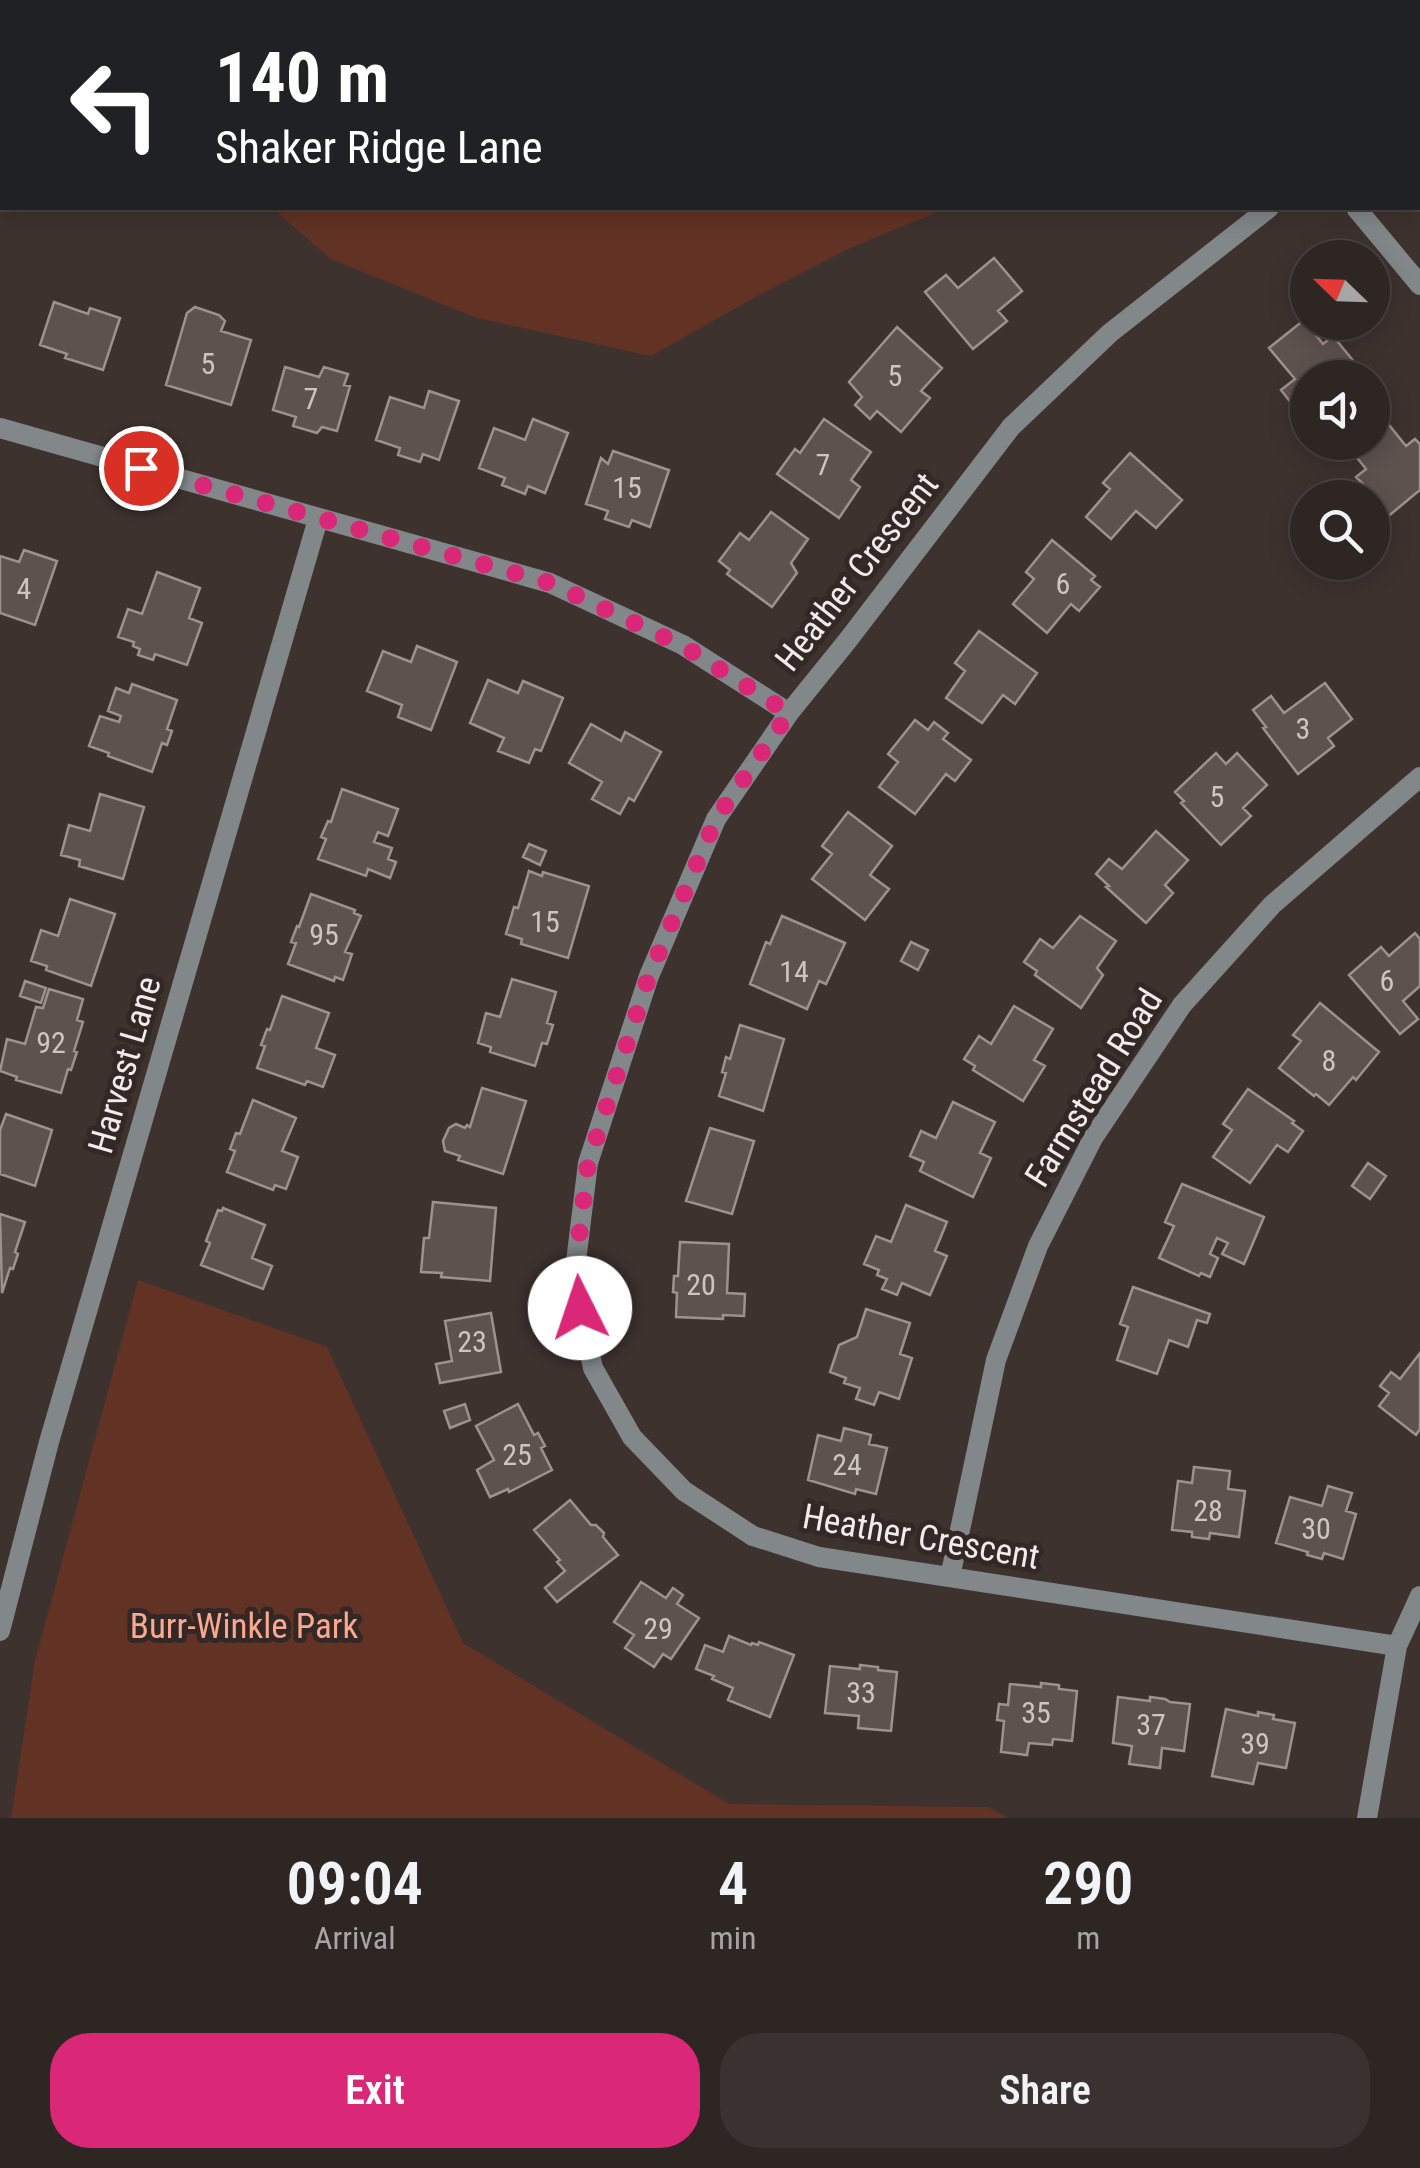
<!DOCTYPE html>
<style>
body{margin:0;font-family:"Roboto Condensed",sans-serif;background:#3a3230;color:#f1f3f6;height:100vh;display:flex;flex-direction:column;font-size:38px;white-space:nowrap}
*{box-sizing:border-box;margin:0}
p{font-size:32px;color:#a7a5a6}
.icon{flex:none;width:55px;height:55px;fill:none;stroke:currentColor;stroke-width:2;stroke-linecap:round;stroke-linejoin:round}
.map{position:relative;height:1818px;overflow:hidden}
.drawer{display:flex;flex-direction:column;background:#2e2623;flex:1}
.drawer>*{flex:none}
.top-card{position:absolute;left:0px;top:0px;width:1420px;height:210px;box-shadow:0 5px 25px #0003,0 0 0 2px #494341;background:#202124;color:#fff;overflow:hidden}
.needle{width:65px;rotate:293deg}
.fabs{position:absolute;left:1290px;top:240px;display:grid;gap:20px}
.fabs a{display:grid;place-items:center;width:100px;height:100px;border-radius:50%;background:#2e2623;box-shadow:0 5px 25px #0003,0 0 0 2px #494341;font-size:50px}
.pin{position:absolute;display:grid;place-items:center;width:85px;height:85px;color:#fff;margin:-42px;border:5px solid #fff;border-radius:50%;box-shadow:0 2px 10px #0007}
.me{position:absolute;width:110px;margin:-55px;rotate:356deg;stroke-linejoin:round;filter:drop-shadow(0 0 8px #0008)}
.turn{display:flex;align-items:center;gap:35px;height:210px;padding:0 50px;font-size:45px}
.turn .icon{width:130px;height:130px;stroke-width:2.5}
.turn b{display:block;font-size:70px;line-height:85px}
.eta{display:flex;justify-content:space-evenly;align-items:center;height:170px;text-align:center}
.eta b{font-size:60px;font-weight:600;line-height:70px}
.primary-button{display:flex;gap:20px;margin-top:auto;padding:20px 50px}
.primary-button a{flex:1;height:115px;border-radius:40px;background:#db2777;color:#fff;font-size:40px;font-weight:600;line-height:115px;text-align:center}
.primary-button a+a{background:#3a3230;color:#f1f3f6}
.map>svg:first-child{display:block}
.green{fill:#623325}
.building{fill:#5e524f;stroke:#9f918d;stroke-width:2.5}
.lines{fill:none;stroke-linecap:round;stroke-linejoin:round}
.street{stroke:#82888a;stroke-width:20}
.route{stroke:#db2777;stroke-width:18;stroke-dasharray:0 32.4}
.labels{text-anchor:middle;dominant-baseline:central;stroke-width:10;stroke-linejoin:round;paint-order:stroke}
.number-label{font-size:30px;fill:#cdc5c2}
.street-label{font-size:35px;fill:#f2ebe9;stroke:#332825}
.park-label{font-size:35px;fill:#faa890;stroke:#332825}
</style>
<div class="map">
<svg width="1420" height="1818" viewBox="0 0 1420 1818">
<rect width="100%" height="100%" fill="#3e322f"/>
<path class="green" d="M178,0H541L550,2H177Z
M272,208H927L935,213L850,248L757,296L651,356L477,318L331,259Z
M138,1280L327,1347L463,1643L729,1804L988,1807L1008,1818H11L35,1661Z"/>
<path class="building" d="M0,0H50L55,2H2V36L0,35Z
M1415,0H1420V20L1418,22L1420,24V88L1418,90V2H1412Z
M994,258L1022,291L998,311L1007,321L973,349L925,292L946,275L958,288Z
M54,302L88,314L90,308L120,318L103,370L65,358L67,354L40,345Z
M195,307L219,315L225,321L221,331L251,340L231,405L166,385L187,313Z
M1304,320L1323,344L1333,336L1360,369L1349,378H1308V406L1299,413L1281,390L1295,379L1269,348Z
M897,327L942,368L921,391L930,398L901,432L877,411L870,419L855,405L862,397L849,382Z
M285,367L319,377L324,367L348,374L344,385L350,386L337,431L322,427L317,433L293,426L296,417L273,410Z
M429,391L459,401L439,460L423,454L420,462L398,455L400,448L376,440L390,397L424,408Z
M533,419L568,433L545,493L528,486L525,494L502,485L505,478L479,468L494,428L525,440Z
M824,419L871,452L851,480L860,487L839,518L777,474L795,449L800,453Z
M1385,420L1406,446L1415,439L1420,444V490L1380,523L1372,514V498H1359L1354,492L1363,484L1356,477L1366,469L1350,449L1358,442H1372V431Z
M613,451L669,470L650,527L632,520L629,527L605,519L608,511L586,504L601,458L608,464Z
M1130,453L1182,500L1156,528L1136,511L1111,539L1086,517L1110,489L1103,483Z
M771,512L808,539L791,563L797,573L772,607L727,574L730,570L719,561L740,533L749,540Z
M1052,540L1095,576L1091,580L1100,587L1079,611L1071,604L1047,633L1013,604L1034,579L1026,572Z
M24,550L57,561L35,625L0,613V556L19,562Z
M157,572L200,588L189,618L202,623L187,665L155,654L153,660L138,655L140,649L133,646L134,642L118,637L128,609L142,614Z
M979,631L1037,673L1015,704L1003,695L982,723L946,698L965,671L955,663Z
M417,646L457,662L431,730L398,717L402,705L367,691L383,651L411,662Z
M488,680L518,693L523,681L563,698L541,751L535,749L529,763L498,751L504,738L470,723Z
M1325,683L1352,719L1328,738L1334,746L1298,774L1263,728L1266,727L1253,710L1271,696L1284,713Z
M132,684L177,700L167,729L172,731L167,745L162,743L152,772L108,756L109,753L89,746L100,716L119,722L121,716L108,711L116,688L129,693Z
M915,720L928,730L934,722L948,733L943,739L971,760L955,781L946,774L915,814L879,787L898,762L888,754Z
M591,724L621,741L625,732L661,752L634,801L629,798L620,814L592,799L602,782L569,763Z
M1216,753L1226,764L1237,753L1267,785L1243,808L1251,816L1221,845L1181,803L1184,801L1175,792Z
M342,789L398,809L388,836L378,832L374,842L392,848L388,859L396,862L390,878L368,869L366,876L318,859L326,839L321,837L328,821L331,822Z
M100,794L144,807L123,879L79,866L80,860L61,855L69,825L90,831Z
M848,812L892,846L870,875L889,889L865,920L812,879L832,854L822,846Z
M1156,831L1188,860L1165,885L1173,893L1146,923L1106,887L1109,886L1096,874L1109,859L1122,869Z
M529,844L546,851L540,865L523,857Z
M529,871L542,876L543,872L589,886L568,958L521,944L522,939L506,934L514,907L518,908Z
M311,894L355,910L354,913L361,916L345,952L352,954L343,980L335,977L334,981L288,964L296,943L291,942L297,926L299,927Z
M70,899L115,914L91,986L46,970L47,966L31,961L41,930L58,936Z
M782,916L845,943L826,984L819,981L807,1009L750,984L766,942L770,944Z
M1080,916L1116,941L1097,968L1103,975L1081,1008L1035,975L1037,971L1024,962L1040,939L1053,948Z
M1415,933L1420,939V986L1403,1001L1418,1019L1400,1034L1349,975L1381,947L1389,956Z
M911,942L928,950L918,970L901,961Z
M512,979L556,992L547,1023L553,1025L547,1044L542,1043L535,1066L490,1052L491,1047L478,1043L486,1013L500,1017Z
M25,981L46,988L41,1003L20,996Z
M49,989L83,999L77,1020L83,1022L74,1051L77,1052L71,1070L68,1069L61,1093L16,1080L17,1077L0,1071L7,1039L25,1044L36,1007L43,1008Z
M282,996L329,1013L316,1048L335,1055L323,1087L307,1081L305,1085L257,1068L265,1046L261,1045L267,1029L270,1030Z
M1320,1003L1379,1052L1356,1080L1353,1077L1329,1105L1316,1094L1314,1096L1279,1068L1301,1041L1293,1035Z
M1014,1006L1053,1029L1034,1060L1045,1066L1023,1101L973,1070L975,1066L964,1059L979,1036L991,1044Z
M740,1025L784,1039L763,1111L719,1096L726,1073L722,1072L726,1057L730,1059Z
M482,1088L526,1101L503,1174L458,1160L460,1156L445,1151L443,1141L449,1128L456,1124L465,1128L467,1125L470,1127Z
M1248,1089L1294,1121L1292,1123L1303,1131L1288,1152L1277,1145L1250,1183L1213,1157L1232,1130L1223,1124Z
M253,1100L296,1118L282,1151L298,1157L286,1189L275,1185L273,1190L227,1172L235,1151L230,1149L236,1133L240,1134Z
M953,1102L995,1122L980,1153L991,1158L973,1197L920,1171L924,1162L910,1156L921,1131L936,1138Z
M6,1114L52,1130L35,1186L0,1174V1130Z
M710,1128L754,1141L732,1214L686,1201Z
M1368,1163L1386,1176L1370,1199L1352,1186Z
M1182,1184L1264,1217L1244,1264L1222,1254L1228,1243L1217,1238L1210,1254L1218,1258L1210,1277L1201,1273L1199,1276L1159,1258L1174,1226L1165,1222Z
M433,1202L496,1208L490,1281L441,1277L442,1273L421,1272L424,1238H429Z
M906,1205L947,1222L935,1251L947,1256L930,1295L902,1283L897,1295L882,1289L887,1279L877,1275L879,1270L864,1264L876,1236L891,1242Z
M223,1208L265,1225L252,1258L272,1266L263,1289L201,1265L210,1243L206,1241L218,1210L222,1211Z
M0,1214L25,1222L15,1252L18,1254L13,1269L10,1268L2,1293Z
M680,1242L729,1244L727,1293L745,1294L744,1316L723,1315V1319L676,1317L677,1293L673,1292L674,1276H678Z
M1133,1287L1210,1314L1207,1323L1197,1320L1188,1347L1169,1340L1157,1374L1117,1360L1128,1327L1120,1324Z
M866,1309L910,1323L900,1354L912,1358L899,1399L879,1392L874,1405L856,1399L860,1388L844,1383L846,1378L830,1372L839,1345L857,1337Z
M491,1313L501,1372L440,1383L436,1364L452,1361L445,1321Z
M1420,1353V1429L1416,1435L1379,1406L1389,1393L1380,1386L1391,1372L1400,1379Z
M465,1404L470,1420L450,1428L444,1411Z
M518,1404L534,1435L538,1433L545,1446L541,1448L552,1470L509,1492L508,1489L490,1497L477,1470L494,1460L476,1426Z
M844,1428L871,1435L869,1444L887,1448L876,1494L856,1489L855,1494L808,1480L818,1435L841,1441Z
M1194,1467L1230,1471L1228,1489L1245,1491L1239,1537L1210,1533L1209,1539L1192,1537V1532L1172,1530L1178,1481L1192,1483Z
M1328,1486L1352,1493L1346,1511L1356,1514L1343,1559L1324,1553L1322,1559L1307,1555L1308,1552L1276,1543L1290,1497L1322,1506Z
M570,1500L591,1525H596L604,1533L603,1537L618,1555L557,1602L545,1588L565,1571L557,1562L560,1560L534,1530Z
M641,1582L666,1598L673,1588L683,1595L677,1604L699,1618L671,1659L663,1654L654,1667L625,1648L634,1635L614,1622Z
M729,1636L751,1645L752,1643L758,1645L759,1642L794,1655L770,1717L728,1700L733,1688L712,1679L714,1676L696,1669L705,1645L723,1652Z
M860,1665L878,1667V1670L897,1672L891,1731L858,1728L859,1716L825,1713L830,1666L860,1669Z
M1041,1683L1059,1685V1689L1077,1691L1072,1741L1053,1739L1052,1745L1029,1743L1027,1755L1001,1752L1004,1721L997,1720L999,1704L1008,1705L1010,1684L1041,1687Z
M1118,1697L1150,1701V1697L1165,1699L1170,1702L1190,1704L1184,1751L1162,1748L1160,1768L1129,1764L1132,1746L1113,1743Z
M1226,1709L1258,1716V1712L1274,1715L1273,1719L1295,1723L1286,1768L1258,1763L1253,1784L1212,1776Z"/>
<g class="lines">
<path class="street" d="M1180,0L1183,2
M1269,208L1110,333L1011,427L848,640L789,713L716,819L649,976L588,1163L574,1278L593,1368L632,1437L684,1491L753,1536L819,1557L1397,1646
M1356,208L1420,285
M0,428L550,583L683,645L789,713
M950,1577L996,1360L1038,1246L1093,1138L1182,1005L1272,905L1420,777
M0,1631L49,1442L318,519
M1367,1818L1397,1646L1420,1596"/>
</g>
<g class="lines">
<path class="route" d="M141,468L550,583L683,646L789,713L716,819L649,976L588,1164L574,1278L580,1308"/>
</g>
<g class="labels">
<g class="number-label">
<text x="208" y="363">5</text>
<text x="895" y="375">5</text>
<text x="311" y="398">7</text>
<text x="823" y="464">7</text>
<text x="627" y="487">15</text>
<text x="1063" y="583">6</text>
<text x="24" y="588">4</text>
<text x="1303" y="728">3</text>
<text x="1217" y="796">5</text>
<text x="545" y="921">15</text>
<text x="324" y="934">95</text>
<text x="794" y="971">14</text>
<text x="1387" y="980">6</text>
<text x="51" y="1042">92</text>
<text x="1329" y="1060">8</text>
<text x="701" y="1284">20</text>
<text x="472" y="1341">23</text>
<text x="517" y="1454">25</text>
<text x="847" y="1464">24</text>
<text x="1208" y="1510">28</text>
<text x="1316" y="1528">30</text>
<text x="658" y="1628">29</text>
<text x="861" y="1692">33</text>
<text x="1036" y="1712">35</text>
<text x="1151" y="1724">37</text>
<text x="1255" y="1743">39</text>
</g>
<g class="street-label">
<text transform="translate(857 572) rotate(-52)">Heather Crescent</text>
<text transform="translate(125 1065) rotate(-74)">Harvest Lane</text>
<text transform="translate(1094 1088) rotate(-58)">Farmstead Road</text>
<text transform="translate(921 1537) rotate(10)">Heather Crescent</text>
</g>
<g class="park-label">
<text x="244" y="1626">Burr-Winkle Park</text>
</g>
</g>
</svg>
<div class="fabs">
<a><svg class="needle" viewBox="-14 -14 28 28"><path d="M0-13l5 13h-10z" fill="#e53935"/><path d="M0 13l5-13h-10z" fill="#a7a5a6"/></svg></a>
<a><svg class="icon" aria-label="sound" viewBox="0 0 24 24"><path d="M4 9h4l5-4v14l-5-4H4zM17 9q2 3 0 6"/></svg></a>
<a><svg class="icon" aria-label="search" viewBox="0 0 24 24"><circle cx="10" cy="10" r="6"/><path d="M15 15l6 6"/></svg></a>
</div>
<div class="pin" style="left:141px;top:468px;background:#d93025"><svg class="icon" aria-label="arrive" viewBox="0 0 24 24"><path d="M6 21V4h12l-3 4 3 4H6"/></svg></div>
<svg class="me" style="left:580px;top:1308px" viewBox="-20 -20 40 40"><circle r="19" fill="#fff"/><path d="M0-13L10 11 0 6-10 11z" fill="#db2777"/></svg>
<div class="top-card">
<div class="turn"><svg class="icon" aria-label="left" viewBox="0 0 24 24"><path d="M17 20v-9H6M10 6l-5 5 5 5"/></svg><div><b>140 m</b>Shaker Ridge Lane</div></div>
</div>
</div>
<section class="drawer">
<div class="eta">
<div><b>09:04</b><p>Arrival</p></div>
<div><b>4</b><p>min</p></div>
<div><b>290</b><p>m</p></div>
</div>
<div class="primary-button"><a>Exit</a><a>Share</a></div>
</section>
